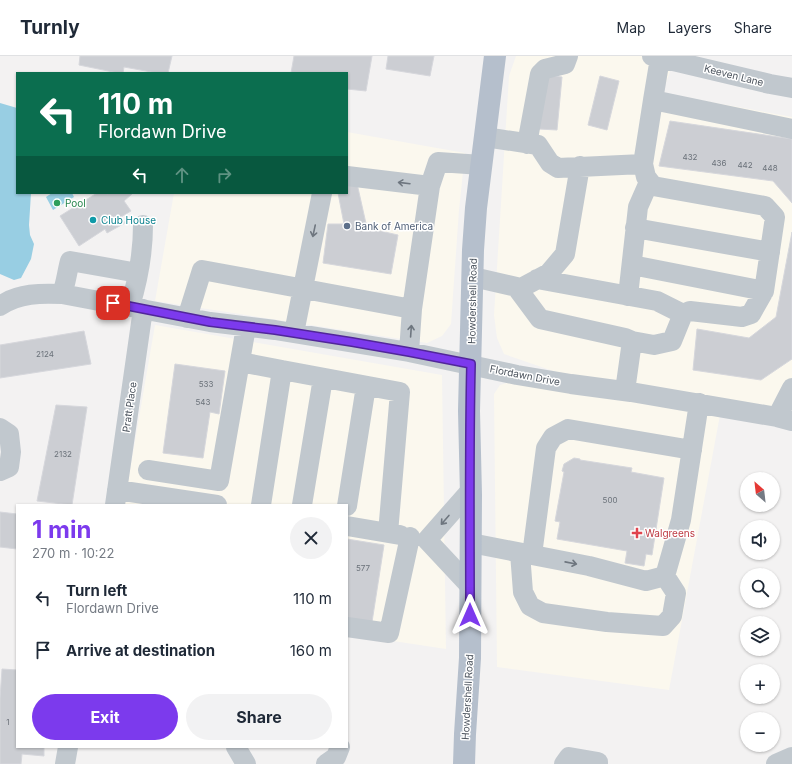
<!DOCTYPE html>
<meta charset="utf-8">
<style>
body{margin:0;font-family:Inter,sans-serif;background:#f2f2f3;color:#1f2937;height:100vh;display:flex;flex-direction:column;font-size:15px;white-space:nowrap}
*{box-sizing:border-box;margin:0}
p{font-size:13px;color:#747a83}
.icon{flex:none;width:22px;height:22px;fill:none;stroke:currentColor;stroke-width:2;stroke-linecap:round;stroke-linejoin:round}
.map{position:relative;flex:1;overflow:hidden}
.details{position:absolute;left:16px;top:448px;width:332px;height:244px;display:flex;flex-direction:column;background:#fff;border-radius:0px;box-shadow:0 1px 3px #0004}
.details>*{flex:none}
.guide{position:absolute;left:16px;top:16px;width:332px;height:122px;border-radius:0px;box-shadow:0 1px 3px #0004;background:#0b6e4f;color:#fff;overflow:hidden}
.needle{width:26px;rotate:332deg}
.buttons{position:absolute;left:740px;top:416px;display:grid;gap:8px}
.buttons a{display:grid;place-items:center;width:40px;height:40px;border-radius:50%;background:#fff;box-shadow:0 1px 3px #0004;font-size:20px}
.pin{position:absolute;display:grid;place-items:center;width:34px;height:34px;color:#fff;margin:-17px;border-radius:8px;box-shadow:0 2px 6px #0006}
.me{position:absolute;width:44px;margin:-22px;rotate:0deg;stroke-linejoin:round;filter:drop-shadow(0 0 3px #0008)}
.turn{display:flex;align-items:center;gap:14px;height:84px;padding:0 16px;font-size:18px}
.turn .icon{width:52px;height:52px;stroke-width:2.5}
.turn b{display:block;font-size:28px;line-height:34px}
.lanes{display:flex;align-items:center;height:38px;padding:0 16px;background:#0003;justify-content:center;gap:20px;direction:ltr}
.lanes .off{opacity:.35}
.round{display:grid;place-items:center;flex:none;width:42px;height:42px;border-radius:21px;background:#f2f2f3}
.summary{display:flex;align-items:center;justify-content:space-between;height:68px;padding:0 16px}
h1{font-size:24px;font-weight:700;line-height:30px;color:#7c3aed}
.cta{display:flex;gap:8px;margin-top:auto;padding:8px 16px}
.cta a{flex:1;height:46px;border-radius:24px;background:#7c3aed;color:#fff;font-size:16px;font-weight:700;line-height:46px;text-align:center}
.cta a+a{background:#f2f2f3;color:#1f2937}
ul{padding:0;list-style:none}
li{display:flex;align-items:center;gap:12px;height:52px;padding:0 16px}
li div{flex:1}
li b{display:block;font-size:15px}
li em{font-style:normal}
header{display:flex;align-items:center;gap:24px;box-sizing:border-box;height:56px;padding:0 20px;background:#fff;border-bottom:1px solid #e0e1e3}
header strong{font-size:19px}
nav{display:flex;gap:22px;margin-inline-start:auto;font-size:14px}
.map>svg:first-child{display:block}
.commercial{fill:#fbf8ee}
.water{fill:#98cee3}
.building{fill:#ccced3;stroke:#d6d7dc}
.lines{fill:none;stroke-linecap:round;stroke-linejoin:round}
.minor{stroke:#c1c8ce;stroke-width:20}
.major{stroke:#b5bfcc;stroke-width:22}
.oneway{stroke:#6e767f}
.route-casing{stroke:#51269a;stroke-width:10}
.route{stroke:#7c3aed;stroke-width:7}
.leisure-dot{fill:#2e9e5b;stroke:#fff;stroke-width:1.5}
.culture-dot{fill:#0f9aa8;stroke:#fff;stroke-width:1.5}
.service-dot{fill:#5c6f8a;stroke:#fff;stroke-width:1.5}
.health-dot{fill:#e0444e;stroke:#fff;stroke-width:1.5}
.labels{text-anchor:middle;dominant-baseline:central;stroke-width:3;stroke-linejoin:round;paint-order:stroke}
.number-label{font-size:8px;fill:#6b727a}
.street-label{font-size:10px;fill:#4b535d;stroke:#fff}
.leisure-label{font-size:10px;fill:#27864d;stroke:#fff;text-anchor:start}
.culture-label{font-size:10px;fill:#0d838f;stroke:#fff;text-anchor:start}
.service-label{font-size:10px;fill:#4e5e75;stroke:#fff;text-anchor:start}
.health-label{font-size:10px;fill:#be3a42;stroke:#fff;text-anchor:start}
</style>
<header>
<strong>Turnly</strong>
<nav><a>Map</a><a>Layers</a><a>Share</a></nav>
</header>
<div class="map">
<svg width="792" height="708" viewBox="0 0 792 708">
<rect width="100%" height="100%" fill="#f3f2f2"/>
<path class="commercial" d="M516,0H676L662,37L792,61V355L556,316L504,298L497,282L494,259L509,20Z
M347,76L465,97L459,154L451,268L442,280L427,287L155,245L174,137H347Z
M155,269L442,319L446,593L347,578V449H124Z
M510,326L720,359L669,634L497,611L494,338L500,329Z"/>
<path class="water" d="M0,47L17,52V137H31L29,169L30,179L34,188L31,203L21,222L14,224L0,218Z
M52,137H72L74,141L53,154L46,141Z"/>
<path class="building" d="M80,0H172L168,17H157L124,11L123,17H118L79,9Z
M294,0H372L366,35L347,33V17H291Z
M388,0H434L430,20L386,13Z
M545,19L562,21L557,74L539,73Z
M600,20L619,25L607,74L588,69Z
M670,65L792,83V147L773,125L659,110Z
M347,123H356L367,172L398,179L391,218L323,207L328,168H344L338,137H347Z
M97,137H106L107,138L109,137H131L132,138L124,145L131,155L121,161L125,167L107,177L105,173L79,190L60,160Z
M792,176V303L761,324L693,314L697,273L749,282L776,261Z
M84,275L91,308L0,322V289Z
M175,308L225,315L219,358L210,356L203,402L163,397Z
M56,349L87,351L72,449L37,445Z
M574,402L580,403V404L632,412L631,416L664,422L652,499L646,498L644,510L625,507L627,495L557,483L560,466L555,465L564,416L562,415L564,408Z
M0,456L17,458V493L0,491Z
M347,483L384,489L372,566L347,562Z
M2,613L17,614V691H44V700L22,698L21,708H0V642Z"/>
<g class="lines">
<path class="minor" d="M652,0L770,28L792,32
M660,2L653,44L792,73
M485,81L538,89L550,107L558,112L643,108L653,44
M527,88L540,18L545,13L565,8L568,0
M347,120L430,130L438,106L482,109
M635,172L770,196
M632,209L764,235
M473,221L521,232L549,217L565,198L580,110
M537,223L657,245L683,258
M517,232L540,263L625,282L632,285L625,335
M62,238C66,227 67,216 70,205L138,217
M628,240L638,151L649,126
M0,250C18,237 42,237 62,238L210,266L275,274L409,296L517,319L571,328L631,336L777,361L792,365
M130,250C138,224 143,197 143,169
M187,262L202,214L412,253L430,130
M294,277L322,137
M632,285L654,289L672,285L683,258L690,255L742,261L751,258L764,235L775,161L765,150L653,130L646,121L643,108
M409,296L412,253
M240,306L282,314L261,449
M282,314L400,336L388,477
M777,361L792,332
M0,372L9,378L11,396L9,411L0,415
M148,414L219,425L246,271
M117,434L217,449
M115,449L143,253
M302,449L323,322
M347,450L366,330
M347,470L400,479
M471,487L589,510L646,525L665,520L681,464L699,347
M520,497L523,536L530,550L543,557L607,566L663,570L672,560L676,537L665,520
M532,499L546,392L553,381L568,373L692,394
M470,530L427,484L471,434
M347,571L389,577L410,481
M236,691L246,708
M65,708L68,691
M326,708L336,701L340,691
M564,708L569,701L598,706V708
M776,708L792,701"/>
<path class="major" d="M464,708L465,678L470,602L471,439L469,355L473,194L476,152L495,0"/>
</g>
<defs><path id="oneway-shaft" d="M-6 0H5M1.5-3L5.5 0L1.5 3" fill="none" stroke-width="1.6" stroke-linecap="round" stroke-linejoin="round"/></defs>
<g class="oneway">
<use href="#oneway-shaft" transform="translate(404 127) rotate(-173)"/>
<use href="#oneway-shaft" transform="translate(314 175) rotate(102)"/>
<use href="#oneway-shaft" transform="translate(411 275) rotate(-86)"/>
<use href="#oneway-shaft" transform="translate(445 464) rotate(131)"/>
<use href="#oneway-shaft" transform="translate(571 507) rotate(11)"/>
</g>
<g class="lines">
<defs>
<path id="route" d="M113,247L210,266L275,274L352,286L409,296L471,308C469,392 470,475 470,559"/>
</defs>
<use href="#route" class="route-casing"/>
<use href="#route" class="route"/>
</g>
<circle class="leisure-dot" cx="57" cy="147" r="4"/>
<circle class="culture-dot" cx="93" cy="164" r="4"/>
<circle class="service-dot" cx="347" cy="170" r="4"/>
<path class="health-dot" d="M635 471h4v4h4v4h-4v4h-4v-4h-4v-4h4z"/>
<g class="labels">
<g class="number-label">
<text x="690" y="101">432</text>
<text x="719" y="107">436</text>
<text x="745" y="109">442</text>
<text x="770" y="112">448</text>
<text x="45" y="298">2124</text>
<text x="206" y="328">533</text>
<text x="203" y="346">543</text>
<text x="63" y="398">2132</text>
<text x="610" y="444">500</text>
<text x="363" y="512">577</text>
<text x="8" y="666">1</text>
</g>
<g class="street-label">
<text transform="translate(734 19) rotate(14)">Keeven Lane</text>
<text transform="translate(472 245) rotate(-89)">Howdershell Road</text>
<text transform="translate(525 319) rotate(11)">Flordawn Drive</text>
<text transform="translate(129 351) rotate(-82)">Pratt Place</text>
<text transform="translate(467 641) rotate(-87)">Howdershell Road</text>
</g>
<g class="leisure-label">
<text x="65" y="147">Pool</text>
</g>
<g class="culture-label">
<text x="101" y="164">Club House</text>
</g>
<g class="service-label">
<text x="355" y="170">Bank of America</text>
</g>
<g class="health-label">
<text x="645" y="477">Walgreens</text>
</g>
</g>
</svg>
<div class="buttons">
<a><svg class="needle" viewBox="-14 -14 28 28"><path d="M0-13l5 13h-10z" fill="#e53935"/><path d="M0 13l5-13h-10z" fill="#747a83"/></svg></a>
<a><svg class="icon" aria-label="sound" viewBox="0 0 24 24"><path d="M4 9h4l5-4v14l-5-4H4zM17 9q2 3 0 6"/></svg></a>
<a><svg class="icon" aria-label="search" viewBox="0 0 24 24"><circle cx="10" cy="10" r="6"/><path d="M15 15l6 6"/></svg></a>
<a><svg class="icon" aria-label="layers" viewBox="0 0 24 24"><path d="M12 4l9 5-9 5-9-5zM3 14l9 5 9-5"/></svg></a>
<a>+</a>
<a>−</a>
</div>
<div class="pin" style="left:113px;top:247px;background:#d93025"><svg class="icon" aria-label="arrive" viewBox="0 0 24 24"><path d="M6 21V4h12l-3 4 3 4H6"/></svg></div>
<svg class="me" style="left:470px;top:559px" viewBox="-20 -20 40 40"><path d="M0-17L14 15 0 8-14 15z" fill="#7c3aed" stroke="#fff" stroke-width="4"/></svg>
<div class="guide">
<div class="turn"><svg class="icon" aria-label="left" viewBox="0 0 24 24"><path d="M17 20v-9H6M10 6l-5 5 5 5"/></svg><div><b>110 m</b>Flordawn Drive</div></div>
<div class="lanes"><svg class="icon" aria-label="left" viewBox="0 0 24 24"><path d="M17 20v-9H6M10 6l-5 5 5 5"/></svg><svg class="icon off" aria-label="ahead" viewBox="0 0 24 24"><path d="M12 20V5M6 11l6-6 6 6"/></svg><svg class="icon off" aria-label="right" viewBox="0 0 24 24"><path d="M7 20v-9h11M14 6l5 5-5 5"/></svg></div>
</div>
<section class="details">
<div class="summary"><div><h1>1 min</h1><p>270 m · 10:22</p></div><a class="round"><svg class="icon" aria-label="close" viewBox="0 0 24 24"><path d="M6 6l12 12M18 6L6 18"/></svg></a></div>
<ul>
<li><svg class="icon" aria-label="left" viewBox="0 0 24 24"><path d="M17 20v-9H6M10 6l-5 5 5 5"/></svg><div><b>Turn left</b><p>Flordawn Drive</p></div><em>110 m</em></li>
<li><svg class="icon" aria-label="arrive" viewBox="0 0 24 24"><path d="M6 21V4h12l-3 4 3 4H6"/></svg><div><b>Arrive at destination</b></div><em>160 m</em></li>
</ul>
<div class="cta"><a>Exit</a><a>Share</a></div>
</section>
</div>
